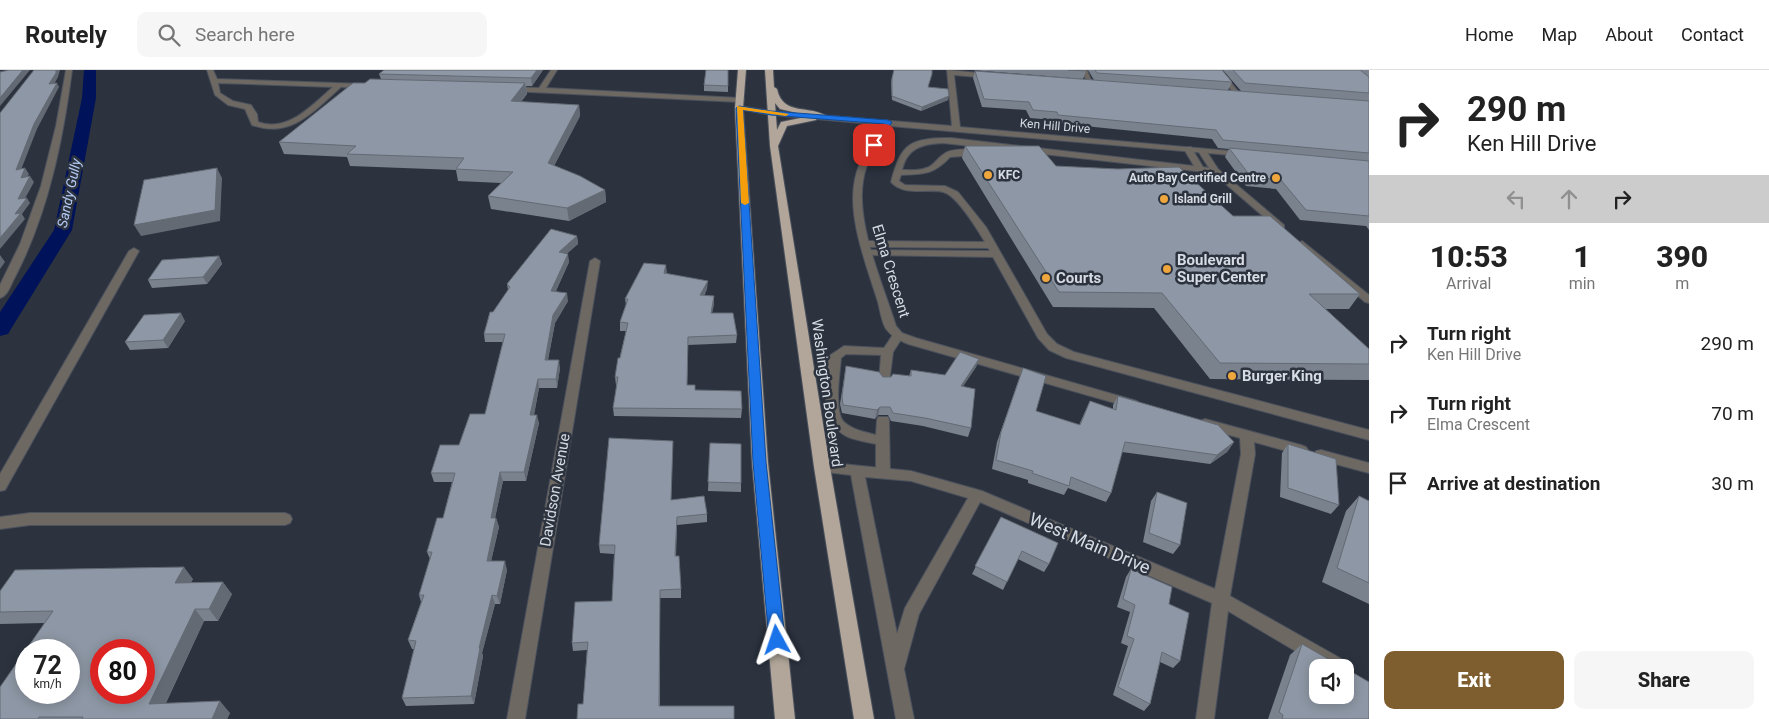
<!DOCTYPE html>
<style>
body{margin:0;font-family:Roboto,sans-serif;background:#f6f6f6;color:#222;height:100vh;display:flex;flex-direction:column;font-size:19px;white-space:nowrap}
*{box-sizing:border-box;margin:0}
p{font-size:16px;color:#767676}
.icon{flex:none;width:28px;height:28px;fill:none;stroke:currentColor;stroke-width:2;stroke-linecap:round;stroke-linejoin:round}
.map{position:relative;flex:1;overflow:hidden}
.sheet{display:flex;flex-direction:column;background:#fff;width:400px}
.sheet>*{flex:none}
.guide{background:#fff;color:#222;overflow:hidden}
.buttons{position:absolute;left:1309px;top:589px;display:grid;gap:10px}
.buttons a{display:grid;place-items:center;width:45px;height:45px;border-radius:10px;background:#fff;box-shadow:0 2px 12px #0003;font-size:25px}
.speed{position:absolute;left:15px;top:569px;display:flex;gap:10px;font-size:25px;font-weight:700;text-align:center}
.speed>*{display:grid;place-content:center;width:65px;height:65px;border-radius:50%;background:#fff;box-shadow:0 2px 12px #0003;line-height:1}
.speed small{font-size:12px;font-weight:400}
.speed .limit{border:8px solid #d22;background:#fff;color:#111}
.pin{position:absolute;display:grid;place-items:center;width:42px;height:42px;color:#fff;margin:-21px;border-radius:10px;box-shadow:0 2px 8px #0006}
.me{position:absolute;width:55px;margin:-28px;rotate:355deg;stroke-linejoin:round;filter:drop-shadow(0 0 4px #0008)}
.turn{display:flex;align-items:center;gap:18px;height:105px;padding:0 15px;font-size:22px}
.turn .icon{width:65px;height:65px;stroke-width:2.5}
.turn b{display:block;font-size:35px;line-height:42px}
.lanes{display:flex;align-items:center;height:48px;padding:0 15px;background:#0003;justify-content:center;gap:25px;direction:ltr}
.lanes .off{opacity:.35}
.eta{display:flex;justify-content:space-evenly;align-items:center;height:85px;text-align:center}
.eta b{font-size:30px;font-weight:800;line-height:35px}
.button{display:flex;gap:10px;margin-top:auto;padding:10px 15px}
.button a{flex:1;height:58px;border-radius:10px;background:#7e5e2e;color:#fff;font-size:20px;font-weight:800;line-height:58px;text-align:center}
.button a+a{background:#f6f6f6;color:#222}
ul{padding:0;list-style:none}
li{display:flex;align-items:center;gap:15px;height:70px;padding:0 15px}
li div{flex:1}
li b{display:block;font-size:19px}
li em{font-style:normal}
header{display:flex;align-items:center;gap:30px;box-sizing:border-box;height:70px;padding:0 25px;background:#fff;border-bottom:1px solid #e0e0e0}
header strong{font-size:24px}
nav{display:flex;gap:28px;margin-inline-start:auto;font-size:18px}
.search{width:350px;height:45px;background:#f6f6f6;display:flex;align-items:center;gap:12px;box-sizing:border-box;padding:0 18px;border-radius:10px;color:#767676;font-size:19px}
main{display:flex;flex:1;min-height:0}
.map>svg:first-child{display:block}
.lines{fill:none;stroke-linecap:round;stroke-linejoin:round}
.canal{fill:#001259;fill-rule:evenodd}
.service-casing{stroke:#4b515d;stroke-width:2}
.minor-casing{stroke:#4b515d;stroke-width:2}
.trunk-casing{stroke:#4b515d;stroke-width:2}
.service{fill:#6d6862;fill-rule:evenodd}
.minor{fill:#6d6862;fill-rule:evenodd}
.trunk{fill:#b1a699;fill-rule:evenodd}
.wall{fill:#7a828e}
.shaded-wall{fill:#636a74}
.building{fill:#8e97a5;stroke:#636a74;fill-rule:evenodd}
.route{fill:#1a73e8;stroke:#114b97}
.slow{fill:#f59e0b}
.poi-dot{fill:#efa73d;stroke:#2c333f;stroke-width:2}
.labels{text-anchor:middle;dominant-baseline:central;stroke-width:5;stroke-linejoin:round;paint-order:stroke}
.far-street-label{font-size:12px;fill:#d7dbe3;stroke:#2c333f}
.far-poi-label{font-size:12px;font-weight:bold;fill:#d7dbe3;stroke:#2c333f;text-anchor:start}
.far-water-label{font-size:14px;font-style:italic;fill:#b4caf4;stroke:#2c333f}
.poi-label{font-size:15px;font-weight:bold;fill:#d7dbe3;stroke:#2c333f;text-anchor:start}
.street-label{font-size:15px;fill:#d7dbe3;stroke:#2c333f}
.near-street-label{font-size:18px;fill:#d7dbe3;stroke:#2c333f}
</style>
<header>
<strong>Routely</strong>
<div class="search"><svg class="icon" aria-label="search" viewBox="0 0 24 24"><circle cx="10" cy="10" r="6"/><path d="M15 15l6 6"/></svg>Search here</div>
<nav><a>Home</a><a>Map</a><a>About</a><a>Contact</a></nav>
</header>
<main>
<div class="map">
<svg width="1369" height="649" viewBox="0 0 1369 649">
<rect width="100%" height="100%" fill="#2c333f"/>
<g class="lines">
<path class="canal" d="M84,0H96V28L72,160L11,259L8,264L0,266V242L54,160L82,28Z"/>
<defs>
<path id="service" d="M207,0H213L217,9L366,14L369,16L366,18L341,17C314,41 291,69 252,55L245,39L228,35L215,25ZM218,13L333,17C312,35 288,63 258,52L257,44L251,35L233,31L220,23Z
M551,0H557L546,18L740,28L744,30L740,32L509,21L506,19L509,17L539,18Z
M951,68L1194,96L1184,79L1188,77H1191L1203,97L1209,98L1198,81L1205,79L1218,99L1284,155V159H1278L1213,103L943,73C922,74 907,78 902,100C909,100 919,101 926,98C934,96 937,88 944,84C951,78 975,78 982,83L978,85L950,87C933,105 924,104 901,105L899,111L905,115L945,116L958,122L986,157L1047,264L1057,274L1074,282L1369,360V370L1066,288L1049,280L1038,268L993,187L866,185L864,183L869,180L990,181L988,178L867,177L862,174L867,171L985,172C977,159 957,125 943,122C925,118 905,127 891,112C901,73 910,68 951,68Z
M1302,171L1369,225V233L1365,232L1299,176L1297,174Z
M898,262L904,265L893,282L889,314H881L879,311L881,285L846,284L841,288C840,302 834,339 843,351C851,360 866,362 876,365L877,350L878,347H888L889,350L890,403L888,407L883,408L878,407L876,403V374C867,372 854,370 846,366C817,350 827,313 829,286L844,276L884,278L894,263Z
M30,443H285L290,445L292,449L290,453L285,455H30L0,459V447Z"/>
<path id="minor" d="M66,0H72C63,70 48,144 15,207C11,214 8,226 0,228V215L20,174L41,116L56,56Z
M947,0L990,4L993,6L990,8L954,5L960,57L1242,82L1246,84L1242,86L890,56C879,72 866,90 863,111C856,155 883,214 896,256L902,263L916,268L1137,331L1139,334L1137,337H1129L908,274C899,270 892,267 886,259C881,251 880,238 877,229C866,194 847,146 855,109C859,89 872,71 883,55L771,45L735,38L739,36L771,41L952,56Z
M1081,0H1087L1093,15H1089Z
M1215,0H1221L1240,24V26H1236Z
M134,178L139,181L5,420L0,421V404L129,181Z
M595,188L600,191L525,649H507L590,191Z
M1205,349L1301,375L1306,377L1308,380L1306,383L1301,385L1254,372L1255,384L1230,526L1347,592L1350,598L1347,604L1345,605V598H1324L1228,541L1214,649H1196L1212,533L980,432L919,544L904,599L914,649H896L851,405L817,401L815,397L817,393L822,392L911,401L982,421L1215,519L1241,384L1240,368L1200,357L1198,354L1200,351ZM865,407L911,411L968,428L905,538L897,564Z
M1321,380L1369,393V403L1316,389L1314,385L1316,381Z"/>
<path id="trunk" d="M738,0H746L743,38L768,392L795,649H775L752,392L735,38Z
M765,0H773L774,17L777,19C783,47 810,34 828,47L824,49L817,48L816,50L787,56L778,76L830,397L874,649H854L814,397L770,76ZM775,33L780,39L810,46L781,52L777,60Z"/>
</defs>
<use href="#service" class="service-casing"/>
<use href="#minor" class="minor-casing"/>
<use href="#trunk" class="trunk-casing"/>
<use href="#service" class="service"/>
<use href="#minor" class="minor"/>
<use href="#trunk" class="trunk"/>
</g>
<path class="wall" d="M384,0H543L532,16H526L527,24L521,32L579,35L580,46L554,96L605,120L606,132L569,151L491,139L488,126L501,113L458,111L456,100L350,96L347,87L284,84L279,72L381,9L379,4Z
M728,0V22L704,21V15Z
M894,0L929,17L948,30L921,41L892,30L891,12Z
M971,0H1085L1086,1L1083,9Z
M1088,0H1222L1232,12L1228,20L1241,21L1223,0H1369V160L1366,156L1300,150L1276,119L1246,116L1225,87L1229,79L1218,78L1212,69L1055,53L1054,50L1030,48L1026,40L982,37L973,8L975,1L1094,10Z
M965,76L1056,96L1233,146L1360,224L1349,239H1325L1369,279V310L1210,309L1154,238L1053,237L962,88Z
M577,166L578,174L567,183L569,192L556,221L568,231L555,253L548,290L560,298L557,318H539L534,345L539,353L526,411H503L495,448H496L499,457L491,491L507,500L500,534H495L482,583L483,586L474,634L406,636L402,628L414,579H412L408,570L421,532L419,525L430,489L427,482L443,448L452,412H434L431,403L459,375L485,344L503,272H485L484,264L493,242L508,220L507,214Z
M219,186L222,194L207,214L152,218L148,210Z
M667,204L707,219L704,226H714L712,243L737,265L736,273L688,275L687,315L695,320L742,339L741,348L614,346L613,338L617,315H616L615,307L626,261H620V252L626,235L625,229Z
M185,251L168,278L130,280L125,272Z
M979,289L976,297L963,316L971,358L968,367L923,356L891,351L888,345H878L875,349L842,343L840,334L846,296L883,307L909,306L911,300L945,305Z
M1023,298L1036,341L1079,355L1090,331L1113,339V335L1118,326L1234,372L1227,382L1210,394L1122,382L1111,423L1106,432L1068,418L1064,425L1028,413V410L992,399L997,372Z
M710,373L741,413V422L708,421Z
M1288,374L1339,435L1331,444L1280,427L1282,383Z
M1157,422L1180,475L1173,484L1143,472L1151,431Z
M1359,426L1369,431V534L1322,512L1346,441Z
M672,430L707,444V452L677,455L676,486L681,519V528H660V636L734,649L583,634L587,580L573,581L572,573L612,531L614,484L600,483L599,475Z
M1001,447L1049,494L1044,502L1018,489L1003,520L972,504Z
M1131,499L1169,534L1180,591L1173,598L1160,592L1150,634L1144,641L1113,625L1128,576L1121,573L1130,542L1117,537L1126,507Z
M193,509L191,512L232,524L218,551H204L166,633L230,643L227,649H0L44,553L0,554V521Z
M1302,574L1369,649H1268L1290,585Z"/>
<path class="shaded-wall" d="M23,0H30L0,36V28Z
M56,0H60L58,7L52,18L49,14Z
M537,0H543L532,16L531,8Z
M57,13L59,17L37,59L19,105L16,100L34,54Z
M525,13L527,24L513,42L511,31Z
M949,26L948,30L921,41L922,37Z
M579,35L580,46L549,105L548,93Z
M25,98L29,104L24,113L21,108Z
M217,98L222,108L220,151L141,166L134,155Z
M30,106L34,112L22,134L18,129Z
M605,120L606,132L569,151L567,138Z
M27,128L30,133L22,144L25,149L0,179V168L15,144Z
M577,166L578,174L560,190L559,182Z
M568,184L569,192L552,229L551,221Z
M0,185L5,192L0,199Z
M219,186L222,194L207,214L203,207Z
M666,195L667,203H664Z
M708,211L707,219L699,233L700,225Z
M567,223L568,231L555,253L546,299L545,290L553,245Z
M714,226V235L710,252L711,243Z
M181,243L185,251L168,278L163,270Z
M979,289L976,297L958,324L961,316Z
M559,290L560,298L557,318L556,309Z
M538,309L539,318L532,353L530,345Z
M880,337L878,345L875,349L877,340Z
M537,345L539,353L526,411L524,402Z
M1234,372L1227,382L1210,394L1217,385Z
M500,402L503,411L493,457L491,448Z
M496,448L499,457L489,500L487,491Z
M505,491L507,500L500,534L497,526Z
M184,497L193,509L185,525L175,513Z
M223,512L232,524L218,551L209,539Z
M492,525L495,534L482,583L483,586L474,634L471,626L479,578Z
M195,539L204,551L160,645L149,634Z
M220,631L230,643L227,649H212Z"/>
<path class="building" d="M9,0H23L0,28V2Z
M34,0H56V3L49,14L57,13L34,54L16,100L25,98L21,108L30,106L18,129L27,128L15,144L21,143L0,168V43Z
M384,0H537L531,8L379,4Z
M706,0H728V16L704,15Z
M894,0H932V4L928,17L948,19L949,26L922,37L892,26V8Z
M1068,0H1085L1086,1Z
M1095,0H1222L1232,12L1097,3Z
M1233,0H1360L1369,7V23L1245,13Z
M975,1L1369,31V83L1223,70L1216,60L1058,45L1057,42L1033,40L1029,32L984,29Z
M370,9L525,13L511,31L579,35L548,93L580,106L605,120L567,138L488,126L513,102L456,99L464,88L347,84L356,76L279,72L353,13H365Z
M965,76H1039L1056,96L1118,99L1179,97L1233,146H1270L1360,224H1309L1369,279V294L1220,293L1162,223L1059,222Z
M1229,78L1369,91V146L1306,140L1281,110L1251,107Z
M217,98L215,140L134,155L144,110Z
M551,159L577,166L559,182L568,184L551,221L567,223L553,245L545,290H559L556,309H538L530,345H537L524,402H500L491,448H496L487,491H505L497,526L492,525L479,578H480L471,626L402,628L416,571L408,570L424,525H419L432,482H427L437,448H443L455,403H431L440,375H459L470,344H485L505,264H484L490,242H493L510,217L507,214Z
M219,186L203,207L148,210L162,190Z
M644,193L666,195L664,203L708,211L700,225L714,226L711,243H733L737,265L688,267L687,315H695V320L741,321L742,339L613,338L618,307H615L618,288H620L628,253L620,252L628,229H625Z
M181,243L163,270L125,272L144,245Z
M960,282L979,289L961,316L975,319L971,358L925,348L893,343L890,337H880L877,340L843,335L842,326L846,296L879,302L883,307H891L893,304L911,306V300L945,305Z
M1023,298L1046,306L1036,341L1080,355L1090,331L1116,340L1118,326L1218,355L1234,372L1217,385L1125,372L1111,423L1071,407L1069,416L1032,403L1033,401L996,390L1001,362Z
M609,368L673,371L671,430L704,426L707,444L677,447L675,486H679L681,519L660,520L659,636H734V649H577L578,634H583L588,572L572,573L575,532L612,531L615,475H599Z
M710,373L741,374V413L708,412Z
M1288,374L1336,389L1339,435L1288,418Z
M1157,422L1187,433L1180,475L1149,463Z
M1359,426L1369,431V513L1337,498Z
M1001,447L1058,473L1049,494L1022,481L1007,512L975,496Z
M184,497L175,513L223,512L209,539H195L149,634L220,631L212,649H82L83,647H39L38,649H0V617L53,541L0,542V521L15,500ZM26,580H69V622H26ZM101,580H144V622H101Z
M1131,499L1172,517L1169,534L1189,543L1180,591L1162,582L1150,634L1118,617L1134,569L1127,566L1135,535L1123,529Z
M1302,574L1344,598H1318V625H1345V598L1369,612V649H1282L1283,645L1279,642Z"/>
<path class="route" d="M739,36L771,41L888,50L892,52L876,76L874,77L870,75L884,54L771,45L743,40L766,392L785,570L782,575L777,577L771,575L769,570L753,392L736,38Z"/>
<path class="slow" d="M737,36L789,44L786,46L743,40L749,133L745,135L741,133Z"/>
<g class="poi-dot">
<circle cx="988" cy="105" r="5"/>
<circle cx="1276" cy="108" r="5"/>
<circle cx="1164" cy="129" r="5"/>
<circle cx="1167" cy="199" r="5"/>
<circle cx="1046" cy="208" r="5"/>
<circle cx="1232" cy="306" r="5"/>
</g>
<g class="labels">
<g class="far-street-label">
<text transform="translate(1055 56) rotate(5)">Ken Hill Drive</text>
</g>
<g class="far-poi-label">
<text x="998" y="105">KFC</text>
<text x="1266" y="108" text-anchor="end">Auto Bay Certified Centre</text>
<text x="1174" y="129">Island Grill</text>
</g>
<g class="far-water-label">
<text transform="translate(69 123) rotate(-78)">Sandy Gully</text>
</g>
<g class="poi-label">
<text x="1177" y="190">Boulevard<tspan x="1177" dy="17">Super Center</tspan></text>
<text x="1056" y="208">Courts</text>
<text x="1242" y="306">Burger King</text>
</g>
<g class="street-label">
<text transform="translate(891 201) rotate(73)">Elma Crescent</text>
<text transform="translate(827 323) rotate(82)">Washington Boulevard</text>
<text transform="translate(555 420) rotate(-80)">Davidson Avenue</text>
</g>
<g class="near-street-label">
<text transform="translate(1090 473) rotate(23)">West Main Drive</text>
</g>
</g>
</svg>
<div class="buttons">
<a><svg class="icon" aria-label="sound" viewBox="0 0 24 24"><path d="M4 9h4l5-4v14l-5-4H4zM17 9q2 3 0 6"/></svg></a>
</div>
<div class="speed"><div>72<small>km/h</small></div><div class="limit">80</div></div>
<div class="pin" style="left:874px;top:75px;background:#d93025"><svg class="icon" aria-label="arrive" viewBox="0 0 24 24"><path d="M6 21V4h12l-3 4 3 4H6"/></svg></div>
<svg class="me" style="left:777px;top:570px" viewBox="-20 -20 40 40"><path d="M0-17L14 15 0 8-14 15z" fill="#1a73e8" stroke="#fff" stroke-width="4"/></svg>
</div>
<section class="sheet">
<div class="guide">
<div class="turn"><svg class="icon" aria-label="right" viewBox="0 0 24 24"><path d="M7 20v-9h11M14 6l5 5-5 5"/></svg><div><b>290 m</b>Ken Hill Drive</div></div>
<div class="lanes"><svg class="icon off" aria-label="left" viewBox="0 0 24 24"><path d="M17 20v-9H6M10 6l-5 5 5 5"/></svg><svg class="icon off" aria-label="ahead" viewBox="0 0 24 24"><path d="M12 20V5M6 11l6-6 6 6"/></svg><svg class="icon" aria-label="right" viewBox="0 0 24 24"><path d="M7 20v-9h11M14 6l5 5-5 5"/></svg></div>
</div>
<div class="eta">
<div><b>10:53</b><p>Arrival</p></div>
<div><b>1</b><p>min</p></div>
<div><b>390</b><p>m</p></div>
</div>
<ul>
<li><svg class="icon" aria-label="right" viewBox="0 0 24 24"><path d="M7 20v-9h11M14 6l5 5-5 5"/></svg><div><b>Turn right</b><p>Ken Hill Drive</p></div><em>290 m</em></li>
<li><svg class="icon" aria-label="right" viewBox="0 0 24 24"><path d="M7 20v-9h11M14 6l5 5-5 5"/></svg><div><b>Turn right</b><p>Elma Crescent</p></div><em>70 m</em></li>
<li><svg class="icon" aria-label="arrive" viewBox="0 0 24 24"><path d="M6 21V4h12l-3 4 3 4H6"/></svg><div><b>Arrive at destination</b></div><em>30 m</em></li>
</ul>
<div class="button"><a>Exit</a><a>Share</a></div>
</section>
</main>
